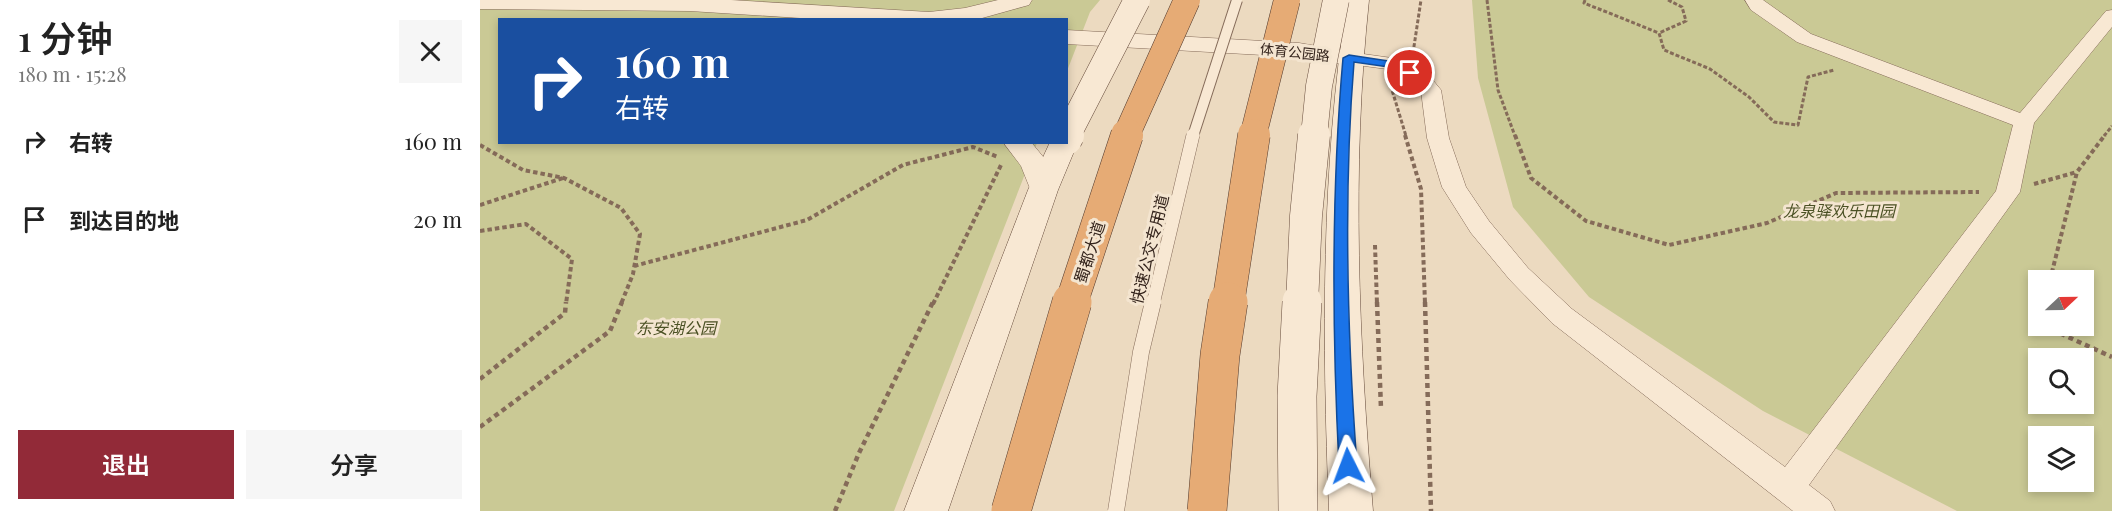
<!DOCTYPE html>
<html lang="zh">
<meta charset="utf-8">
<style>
body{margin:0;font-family:"Playfair Display","Noto Sans SC",serif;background:#f6f6f6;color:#222;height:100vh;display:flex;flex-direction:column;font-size:22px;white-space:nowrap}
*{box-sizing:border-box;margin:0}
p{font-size:20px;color:#767676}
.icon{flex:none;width:33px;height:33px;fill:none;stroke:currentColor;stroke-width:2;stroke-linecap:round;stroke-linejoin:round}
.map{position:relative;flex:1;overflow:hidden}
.panel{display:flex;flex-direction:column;background:#fff;width:480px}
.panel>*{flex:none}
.hud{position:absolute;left:18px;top:18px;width:570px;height:126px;border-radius:0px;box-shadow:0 3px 9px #0003;background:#1a4fa0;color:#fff;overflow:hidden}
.needle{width:39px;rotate:68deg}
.tools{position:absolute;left:1548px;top:270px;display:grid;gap:12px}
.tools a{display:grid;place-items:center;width:66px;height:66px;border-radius:0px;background:#fff;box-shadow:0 3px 9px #0003;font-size:30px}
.pin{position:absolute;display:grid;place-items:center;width:51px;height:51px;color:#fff;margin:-26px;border:3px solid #fff;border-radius:50%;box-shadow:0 2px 6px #0007}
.me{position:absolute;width:66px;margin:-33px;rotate:357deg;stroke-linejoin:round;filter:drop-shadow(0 0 4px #0008)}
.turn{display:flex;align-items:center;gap:21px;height:126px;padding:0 18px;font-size:27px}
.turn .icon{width:78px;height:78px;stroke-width:2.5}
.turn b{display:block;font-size:42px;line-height:51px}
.round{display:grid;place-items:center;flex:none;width:63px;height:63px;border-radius:0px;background:#f6f6f6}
.head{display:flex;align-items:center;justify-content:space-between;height:102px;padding:0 18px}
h1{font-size:36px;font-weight:600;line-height:45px}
.action{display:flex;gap:12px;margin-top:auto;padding:12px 18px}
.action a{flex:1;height:69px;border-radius:0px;background:#922a38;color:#fff;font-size:24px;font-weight:600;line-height:69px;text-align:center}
.action a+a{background:#f6f6f6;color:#222}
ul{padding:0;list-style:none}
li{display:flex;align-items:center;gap:18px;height:78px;padding:0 18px}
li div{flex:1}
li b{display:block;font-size:22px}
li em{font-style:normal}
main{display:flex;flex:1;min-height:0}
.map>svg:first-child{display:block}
.green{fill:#cac995;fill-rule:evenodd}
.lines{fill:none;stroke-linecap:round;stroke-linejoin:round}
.minor-casing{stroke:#856b59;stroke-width:1}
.tertiary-casing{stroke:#856b59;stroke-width:1}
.secondary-casing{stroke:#674c3c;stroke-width:1}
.path-far2{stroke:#856b59;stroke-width:3;stroke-dasharray:4 2;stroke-linecap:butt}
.path-far1{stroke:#856b59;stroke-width:4;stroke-dasharray:4.5 3;stroke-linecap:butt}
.path{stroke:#856b59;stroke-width:4.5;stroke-dasharray:5 4;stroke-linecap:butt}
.minor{fill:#f8e8d3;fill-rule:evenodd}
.tertiary{fill:#f8e8d3;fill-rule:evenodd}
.secondary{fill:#f8e8d3;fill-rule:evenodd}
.service-bridge-far2-casing{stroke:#856b59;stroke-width:12;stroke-linecap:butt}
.service-bridge-far1-casing{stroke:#856b59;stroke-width:14;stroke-linecap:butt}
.service-bridge-casing{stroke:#856b59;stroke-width:17;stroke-linecap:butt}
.secondary-bridge-far2-casing{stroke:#674c3c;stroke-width:27;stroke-linecap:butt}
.secondary-bridge-far1-casing{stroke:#674c3c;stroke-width:33;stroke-linecap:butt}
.secondary-bridge-casing{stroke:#674c3c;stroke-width:40;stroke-linecap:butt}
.trunk-bridge-far2-casing{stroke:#533a2d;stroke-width:27;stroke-linecap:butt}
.trunk-bridge-far1-casing{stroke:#533a2d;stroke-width:33;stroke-linecap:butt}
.trunk-bridge-casing{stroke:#533a2d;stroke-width:40;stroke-linecap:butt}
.service-bridge-far2{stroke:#f8e8d3;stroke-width:10}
.service-bridge-far1{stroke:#f8e8d3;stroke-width:13}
.service-bridge{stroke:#f8e8d3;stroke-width:16}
.secondary-bridge-far2{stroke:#f8e8d3;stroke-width:26}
.secondary-bridge-far1{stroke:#f8e8d3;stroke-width:32}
.secondary-bridge{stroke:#f8e8d3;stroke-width:39}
.trunk-bridge-far2{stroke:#e6ab75;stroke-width:26}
.trunk-bridge-far1{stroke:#e6ab75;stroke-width:32}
.trunk-bridge{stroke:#e6ab75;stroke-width:39}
.route{fill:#1a73e8;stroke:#114b97;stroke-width:1.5}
.labels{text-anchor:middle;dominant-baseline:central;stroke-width:6;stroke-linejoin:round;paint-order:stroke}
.far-street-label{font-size:14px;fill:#35251d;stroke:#f4e5d0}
.park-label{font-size:16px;font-style:italic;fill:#4b5124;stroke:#f4e5d0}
.street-label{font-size:16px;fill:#35251d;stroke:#f4e5d0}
</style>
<main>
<section class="panel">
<div class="head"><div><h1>1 分钟</h1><p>180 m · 15:28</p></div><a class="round"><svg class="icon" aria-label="close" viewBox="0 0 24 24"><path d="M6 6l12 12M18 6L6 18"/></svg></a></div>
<ul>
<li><svg class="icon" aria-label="right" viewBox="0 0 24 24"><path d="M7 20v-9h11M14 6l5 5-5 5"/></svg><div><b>右转</b></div><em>160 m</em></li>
<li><svg class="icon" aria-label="arrive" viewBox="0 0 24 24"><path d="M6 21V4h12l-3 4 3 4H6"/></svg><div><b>到达目的地</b></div><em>20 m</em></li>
</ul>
<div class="action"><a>退出</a><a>分享</a></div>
</section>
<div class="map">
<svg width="1632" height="511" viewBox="0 0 1632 511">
<rect width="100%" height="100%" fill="#ecdac0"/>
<path class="green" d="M0,0H620L610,12L587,71L586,20H20V142L557,143L414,511H0Z
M992,0H1632V511H1477L1283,411L1109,297L1033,207L998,78ZM1558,280H1604V326H1558ZM1558,358H1604V404H1558ZM1558,436H1604V482H1558Z"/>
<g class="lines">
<defs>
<path id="minor" d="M1265,0H1283L1331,34L1540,113L1626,11L1632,10V27L1554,123L1540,192L1329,485L1350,501L1355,511H1313L1072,323L1030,280L991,233L962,187L947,138L941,91L933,81L907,69L869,64L859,58L869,52L912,58L947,73L961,90L969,138L986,187L1009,221L1048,268L1092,309L1305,467L1516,191L1533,125L1317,42L1271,10Z"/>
<path id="tertiary" d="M0,0H251L449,12L485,8L518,0H552L549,5L495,20H351L210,11L0,9Z
M586,30L819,43L877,53L881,58L877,63L869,65L819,57L586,44Z
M523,142H551L569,164L577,190L573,196L563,199L553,196L541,166Z"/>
<path id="secondary" d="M867,0H889C871,171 879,340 893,511H849C842,339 841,170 867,0Z
M586,134L594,136L598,142L578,190L468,511H424L548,190L570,142H586Z"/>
</defs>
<use href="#minor" class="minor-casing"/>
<use href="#tertiary" class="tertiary-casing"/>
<use href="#secondary" class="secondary-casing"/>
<path class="path-far2" d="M1007,0L1018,90L1035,136
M1105,0L1104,3L1179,33
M1188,0L1202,7L1206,21L1179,33L1184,50L1230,69L1269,97L1294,122L1318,125L1328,77L1354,70
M933,53L941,0
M916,87L912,90L926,136
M1624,136L1632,126"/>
<path class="path-far1" d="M925,135L941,189L945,304
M1035,135L1051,178L1106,221L1189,245L1287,223L1356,193L1499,192
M0,145L43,170L84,178L141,208L160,234L153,274L141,304
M1554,184L1597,172
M0,205L83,178
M0,231L46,224L92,259L86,304
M895,245L897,304
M154,266L327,220L423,165L493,147L518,157
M1570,280L1597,172L1625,135
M453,304L522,163"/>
<path class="path" d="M897,302L901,409
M945,302L951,511
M1564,326L1632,357
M0,379L85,313L86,302
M0,427L130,331L142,302
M355,511L379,453L453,302"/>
<use href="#minor" class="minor"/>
<use href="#tertiary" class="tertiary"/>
<use href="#secondary" class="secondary"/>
<defs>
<path id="service-bridge-far2" d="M713,136L757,0"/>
<path id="service-bridge-far1" d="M673,304L713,135"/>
<path id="service-bridge" d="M636,511L661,352L673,302"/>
<path id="secondary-bridge-far2" d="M587,136L657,0
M834,136L839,86L856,0"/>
<path id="secondary-bridge-far1" d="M586,139L588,135
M822,304L826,216L834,135"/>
<path id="secondary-bridge" d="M818,511L817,396L822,302"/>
<path id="trunk-bridge-far2" d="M646,136L707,0
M773,136L807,0"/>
<path id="trunk-bridge-far1" d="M591,304L647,135
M748,304L774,135"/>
<path id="trunk-bridge" d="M531,511L592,302
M727,511L740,355L748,302"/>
</defs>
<use href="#service-bridge-far2" class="service-bridge-far2-casing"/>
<use href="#service-bridge-far1" class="service-bridge-far1-casing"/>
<use href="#service-bridge" class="service-bridge-casing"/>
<use href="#secondary-bridge-far2" class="secondary-bridge-far2-casing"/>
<use href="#secondary-bridge-far1" class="secondary-bridge-far1-casing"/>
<use href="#secondary-bridge" class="secondary-bridge-casing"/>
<use href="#trunk-bridge-far2" class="trunk-bridge-far2-casing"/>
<use href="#trunk-bridge-far1" class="trunk-bridge-far1-casing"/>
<use href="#trunk-bridge" class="trunk-bridge-casing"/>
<use href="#service-bridge-far2" class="service-bridge-far2"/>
<use href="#service-bridge-far1" class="service-bridge-far1"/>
<use href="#service-bridge" class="service-bridge"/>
<use href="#secondary-bridge-far2" class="secondary-bridge-far2"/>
<use href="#secondary-bridge-far1" class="secondary-bridge-far1"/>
<use href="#secondary-bridge" class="secondary-bridge"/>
<use href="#trunk-bridge-far2" class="trunk-bridge-far2"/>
<use href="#trunk-bridge-far1" class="trunk-bridge-far1"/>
<use href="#trunk-bridge" class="trunk-bridge"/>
</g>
<path class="route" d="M869,55L915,62L935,73L930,76L909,67L874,62C863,197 867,331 877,466L874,471L868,473L862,471L859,466C852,330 851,194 863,58Z"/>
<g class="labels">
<g class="far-street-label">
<text transform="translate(815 52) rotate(6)">体育公园路</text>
</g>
<g class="park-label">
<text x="1359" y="210">龙泉驿欢乐田园</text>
<text x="196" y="327">东安湖公园</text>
</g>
<g class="street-label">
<text transform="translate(669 249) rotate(-76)">快速公交专用道</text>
<text transform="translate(609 252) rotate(-72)">蜀都大道</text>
</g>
</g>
</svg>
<div class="tools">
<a><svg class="needle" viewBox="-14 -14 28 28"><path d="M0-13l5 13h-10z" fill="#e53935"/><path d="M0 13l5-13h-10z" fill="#767676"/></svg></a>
<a><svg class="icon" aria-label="search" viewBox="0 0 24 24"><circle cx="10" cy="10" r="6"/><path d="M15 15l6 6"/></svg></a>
<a><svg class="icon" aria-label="layers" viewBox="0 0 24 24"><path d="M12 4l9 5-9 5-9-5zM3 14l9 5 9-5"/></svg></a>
</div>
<div class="pin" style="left:930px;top:73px;background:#d93025"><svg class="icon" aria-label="arrive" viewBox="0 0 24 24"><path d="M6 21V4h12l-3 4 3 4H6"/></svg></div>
<svg class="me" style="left:868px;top:466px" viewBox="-20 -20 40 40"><path d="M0-17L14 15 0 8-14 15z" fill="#1a73e8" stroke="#fff" stroke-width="4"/></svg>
<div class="hud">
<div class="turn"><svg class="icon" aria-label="right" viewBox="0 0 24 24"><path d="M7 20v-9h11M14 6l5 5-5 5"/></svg><div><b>160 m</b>右转</div></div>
</div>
</div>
</main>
